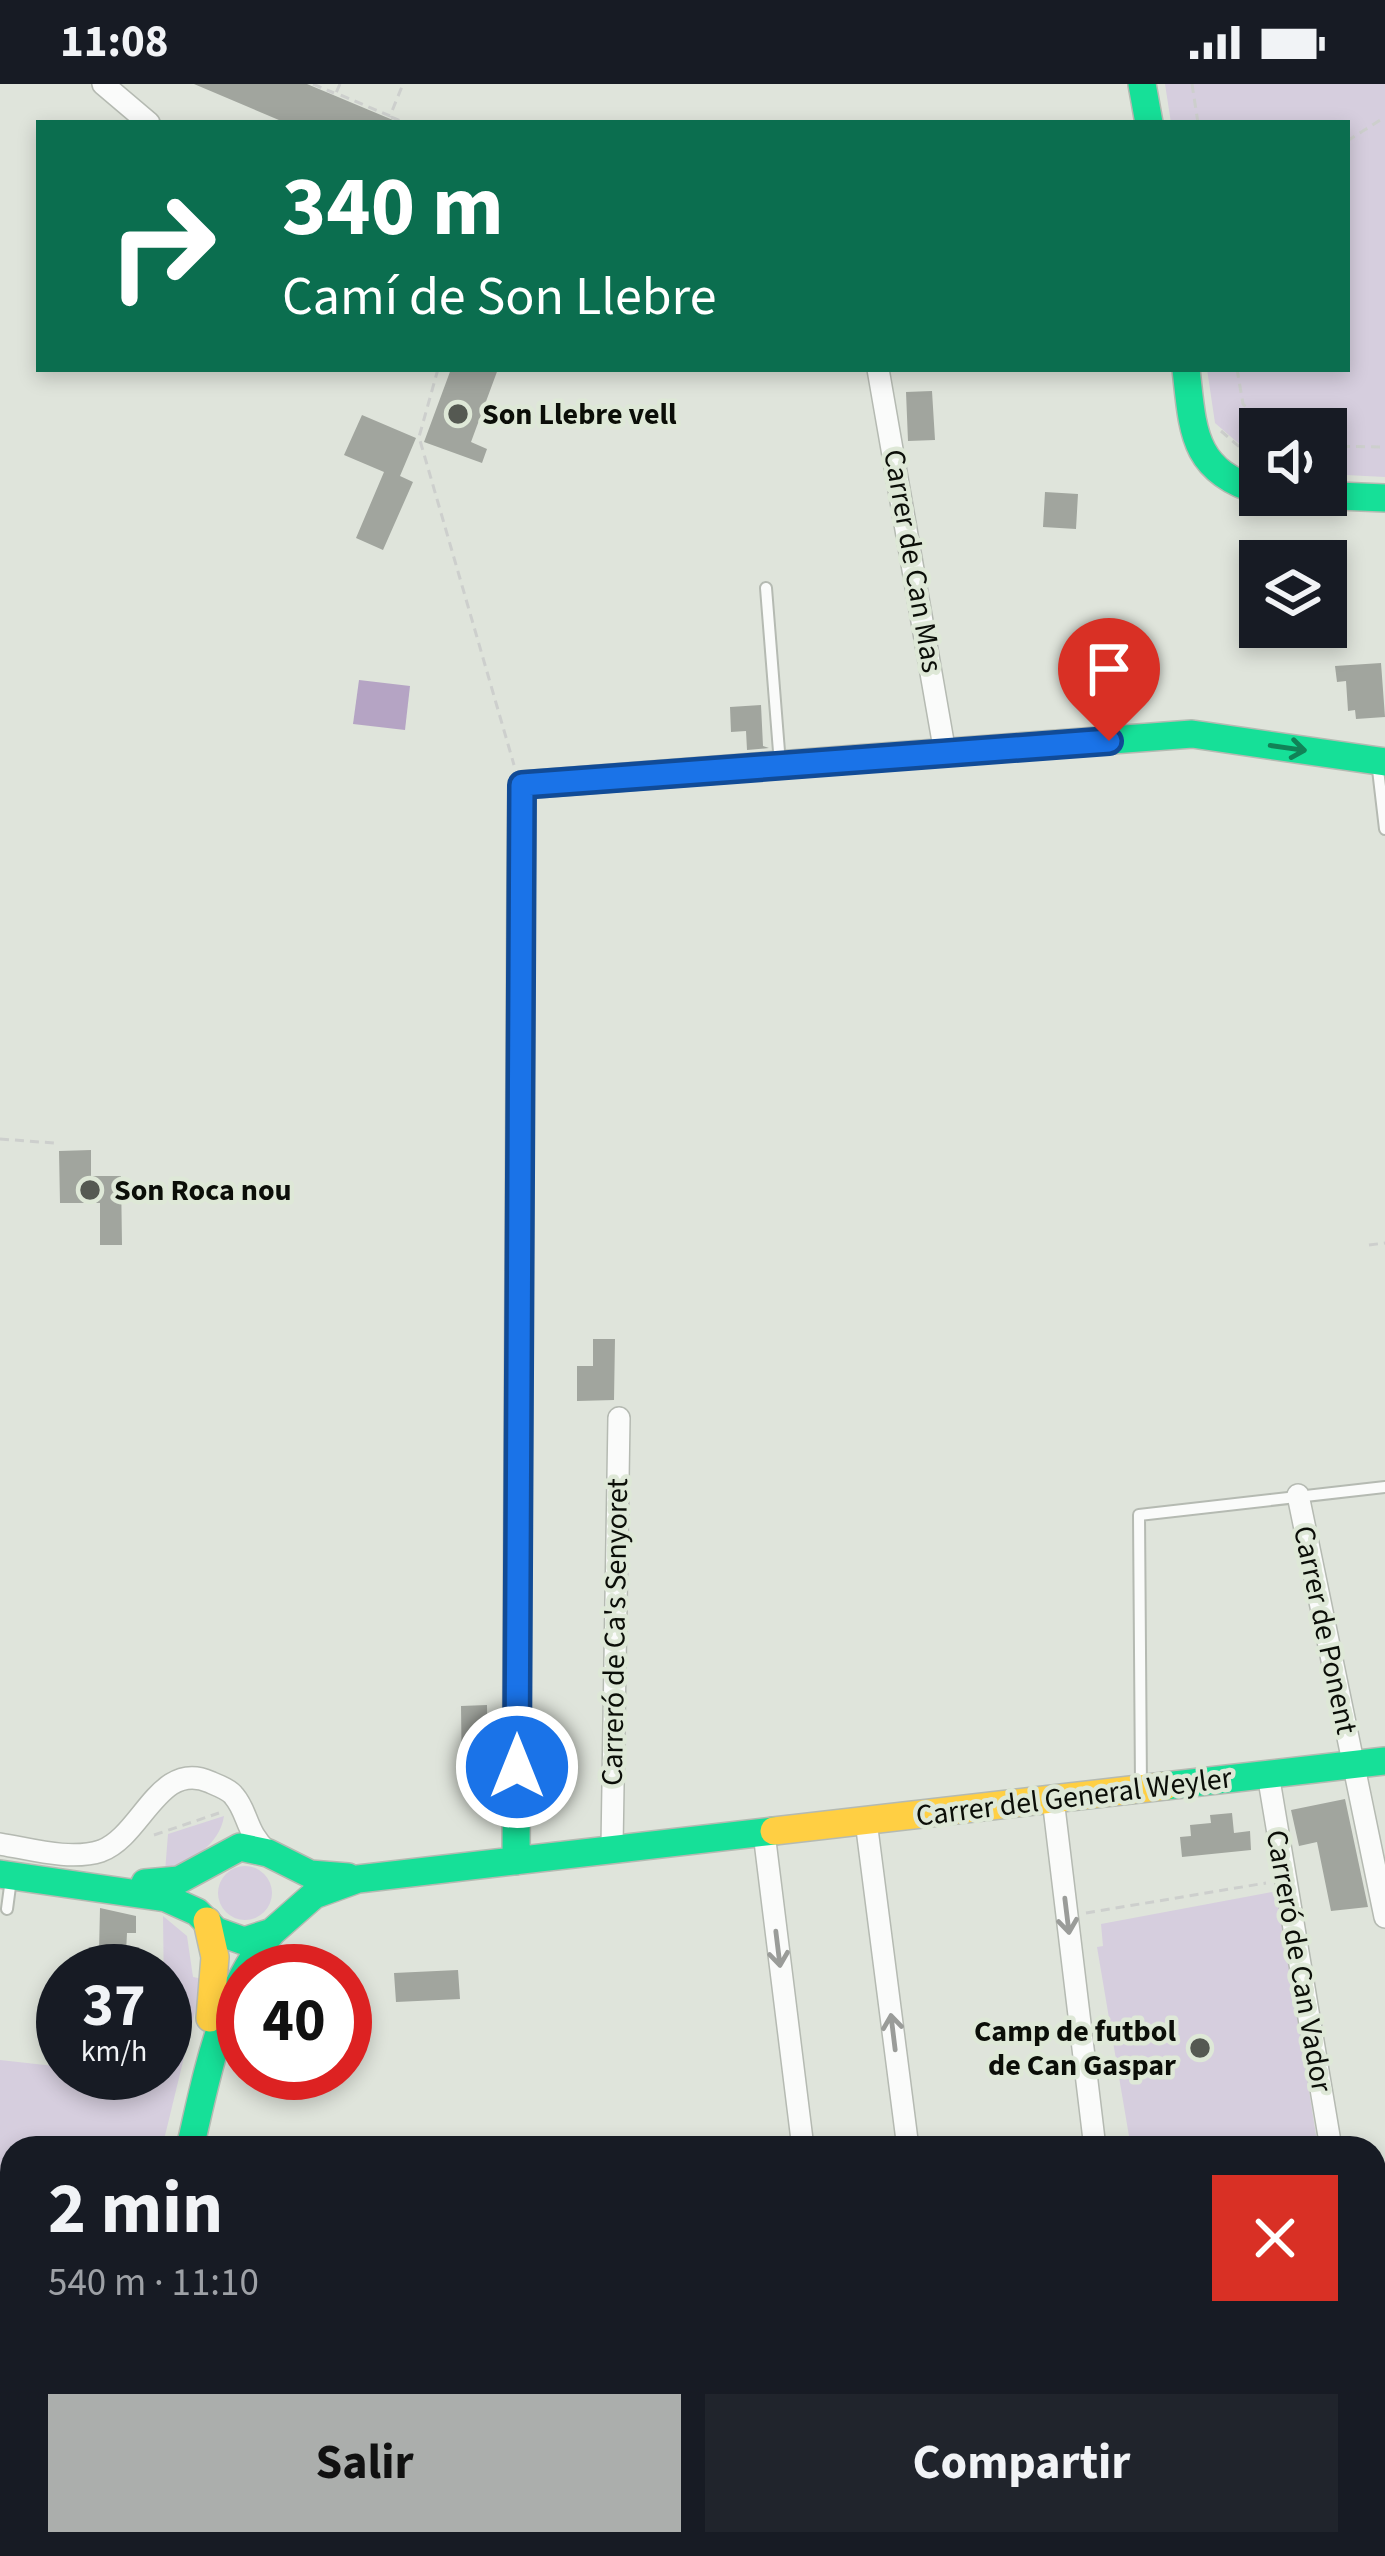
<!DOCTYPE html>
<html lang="es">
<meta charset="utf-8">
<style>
body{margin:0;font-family:"Source Sans 3",sans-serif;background:#20242c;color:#f1f3f6;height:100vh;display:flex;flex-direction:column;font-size:45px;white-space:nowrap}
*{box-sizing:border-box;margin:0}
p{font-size:39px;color:#9ea1a6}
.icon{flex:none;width:66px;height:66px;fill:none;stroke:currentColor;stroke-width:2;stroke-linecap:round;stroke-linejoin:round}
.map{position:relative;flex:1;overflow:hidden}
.side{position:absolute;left:0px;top:2052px;width:1386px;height:420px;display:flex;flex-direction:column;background:#171b24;border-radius:36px 36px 0 0;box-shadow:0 6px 18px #0003}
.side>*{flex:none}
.top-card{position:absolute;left:36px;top:36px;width:1314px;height:252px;border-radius:0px;box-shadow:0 6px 18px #0003;background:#0b6e4f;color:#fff;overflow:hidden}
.tools{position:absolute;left:1239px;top:324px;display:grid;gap:24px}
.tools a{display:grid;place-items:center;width:108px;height:108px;border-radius:0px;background:#171b24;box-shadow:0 6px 18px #0003;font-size:60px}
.speed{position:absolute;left:36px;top:1860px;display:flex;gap:24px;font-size:60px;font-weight:700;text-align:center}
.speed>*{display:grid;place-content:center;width:156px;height:156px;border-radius:50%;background:#171b24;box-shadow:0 6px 18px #0003;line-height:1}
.speed small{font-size:30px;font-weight:400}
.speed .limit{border:18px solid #d22;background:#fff;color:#111}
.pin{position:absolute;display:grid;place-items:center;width:102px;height:102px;color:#fff;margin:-123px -51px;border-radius:50% 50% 50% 0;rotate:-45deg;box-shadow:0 0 12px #0007}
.pin .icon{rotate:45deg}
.me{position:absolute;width:132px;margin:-66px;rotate:0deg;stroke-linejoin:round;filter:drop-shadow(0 0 9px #0008)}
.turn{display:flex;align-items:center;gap:42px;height:252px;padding:0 48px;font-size:54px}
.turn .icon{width:156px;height:156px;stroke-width:2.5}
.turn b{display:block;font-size:84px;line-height:102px}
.round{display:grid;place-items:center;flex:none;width:126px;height:126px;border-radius:0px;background:#20242c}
.overview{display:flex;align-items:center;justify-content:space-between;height:204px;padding:0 48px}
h1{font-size:72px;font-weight:700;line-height:90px}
.button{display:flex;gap:24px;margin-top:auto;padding:24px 48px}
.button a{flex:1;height:138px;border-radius:0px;background:#abaeac;color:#111;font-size:48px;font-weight:700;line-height:138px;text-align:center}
.button a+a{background:#20242c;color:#f1f3f6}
.status{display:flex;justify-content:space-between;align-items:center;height:84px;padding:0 60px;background:#171b24;direction:ltr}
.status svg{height:33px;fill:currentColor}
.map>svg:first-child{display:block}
.green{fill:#d6cede}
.water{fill:#b5a4c4}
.building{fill:#a1a59e}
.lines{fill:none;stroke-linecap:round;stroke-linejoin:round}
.lane-casing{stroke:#b5bab2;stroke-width:14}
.street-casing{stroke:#b5bab2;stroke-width:24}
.fast-casing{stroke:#b5bab2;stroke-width:30}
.slow-casing{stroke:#b5bab2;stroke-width:30}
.path{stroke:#cdcfcd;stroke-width:3;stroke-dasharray:9 6;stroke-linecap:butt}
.lane{stroke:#fafbfa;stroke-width:10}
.street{stroke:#fafbfa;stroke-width:21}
.fast{stroke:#16e098;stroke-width:27}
.slow{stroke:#ffcf43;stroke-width:27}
.oneway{stroke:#118257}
.oneway2{stroke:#9a9c99}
.route-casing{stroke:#114b97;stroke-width:30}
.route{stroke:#1a73e8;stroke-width:21}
.poi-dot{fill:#555952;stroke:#dee8d7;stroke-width:4.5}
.labels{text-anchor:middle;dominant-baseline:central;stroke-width:9;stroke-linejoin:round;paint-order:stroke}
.poi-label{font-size:30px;font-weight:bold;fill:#0b0e08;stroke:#dee8d7;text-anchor:start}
.street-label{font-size:30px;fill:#0b0e08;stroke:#dee8d7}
</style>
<div class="status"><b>11:08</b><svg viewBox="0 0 49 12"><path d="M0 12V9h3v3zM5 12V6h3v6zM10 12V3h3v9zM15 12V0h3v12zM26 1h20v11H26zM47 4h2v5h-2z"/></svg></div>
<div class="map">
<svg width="1385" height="2472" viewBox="0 0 1385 2472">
<rect width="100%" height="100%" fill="#dfe4db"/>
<path class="green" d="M1165,0H1385V393L1326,390V345H1260V378L1215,339L1207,285H1347V39H1171Z
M224,1732C220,1761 190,1778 165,1788L168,1750Z
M218 1809a27 27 0 1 1 54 0a27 27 0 1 1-54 0Z
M1278,1807L1318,2064H1131L1097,1863L1103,1862L1101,1840Z
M163,1832L187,1852L193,1893L203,1895L162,2064H12V2200L0,2197V1976L63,1983V1989L157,1994L165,1989Z
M859,2460H1210L1213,2472H860Z"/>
<path class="water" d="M359,596L410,602L405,646L353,640Z"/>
<path class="building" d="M194,0H307L400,39H286Z
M451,285H498L471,358L487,365L482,379L424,358Z
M932,307L935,356L908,357L906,308Z
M362,331L416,354L400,392L413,398L383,466L356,454L384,388L344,371Z
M1045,408L1078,410L1076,445L1043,443Z
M1381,579L1385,633L1356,635L1355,626L1348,627L1346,597L1337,598L1335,582Z
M761,621L763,662L769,664L747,666L746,647L731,648L730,623Z
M91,1066V1092H121L122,1161H100V1119H60L59,1067Z
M593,1255H615L614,1316L577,1317V1282H593Z
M487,1621L488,1700H462L461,1622Z
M1345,1715L1368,1823L1331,1827L1317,1758L1299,1762L1291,1726Z
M1232,1729L1234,1749L1250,1747L1251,1766L1182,1773L1180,1753L1191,1752L1190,1741L1211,1739L1210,1731Z
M100,1824L136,1832V1849H127L126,1869L99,1868Z
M458,1886L460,1915L396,1918L394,1889Z"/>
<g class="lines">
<defs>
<path id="lane" d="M766,504L780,680
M1377,677L1385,745
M1141,1702L1139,1431L1385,1403
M7,1825L11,1795"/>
<path id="street" d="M103,0L149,39
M878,285L945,669
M1298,1411L1385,1833
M1268,1690L1331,2064
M1053,1715L1095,2064
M866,1737L908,2064
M764,1749L803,2064
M0,1760C31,1765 70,1777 101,1767C142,1752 159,1675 210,1698C217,1701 230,1706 234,1712C248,1728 246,1749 267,1767
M612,1763L619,1334
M1374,2102L1385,2098
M1374,2349L1380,2391
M847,2460L848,2472"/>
<path id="fast" d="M1142,0L1149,39
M1186,285C1193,347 1192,387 1260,407
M1314,411L1385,414
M857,675L1192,650L1385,678
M1165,1702L1385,1677
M516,1777L521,803
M0,1790L166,1814L197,1828L216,1847L244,1857L272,1848L314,1811L358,1795L774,1747
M145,1799L179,1796L240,1763L268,1769L310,1790L348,1793
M190,2064C208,1986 221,1911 272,1848
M0,2337L12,2359
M0,2412L12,2434
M27,2460L34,2472
M116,2460L117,2472"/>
<path id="slow" d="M521,803L522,701L857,675
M774,1747L1165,1702
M207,1837L215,1873L210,1934
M0,2210L12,2213
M68,2460L74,2472"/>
</defs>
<use href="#lane" class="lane-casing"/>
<use href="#street" class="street-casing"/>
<use href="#fast" class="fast-casing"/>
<use href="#slow" class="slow-casing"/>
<path class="path" d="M313,0L334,9
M340,0L336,9L390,32L403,0
M1192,0L1198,39
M391,33L406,39
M1347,57L1385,33
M438,285L419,353L514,681
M1237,285L1243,320L1267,345
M1221,347L1259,380
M1326,362L1385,363
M0,1055L54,1059
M1369,1161L1385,1159
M154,1751L219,1729
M1086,1829L1266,1799
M1377,2411L1385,2458"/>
<use href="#lane" class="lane"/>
<use href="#street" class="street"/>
<use href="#fast" class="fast"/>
<use href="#slow" class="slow"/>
</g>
<defs><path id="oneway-shaft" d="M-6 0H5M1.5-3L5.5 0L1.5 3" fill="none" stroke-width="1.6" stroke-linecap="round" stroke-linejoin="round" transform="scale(3)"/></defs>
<use class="oneway" href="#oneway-shaft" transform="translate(1288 664) rotate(8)"/>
<g class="oneway2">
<use href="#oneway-shaft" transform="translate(1067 1832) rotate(83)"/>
<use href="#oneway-shaft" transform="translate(778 1865) rotate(83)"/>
<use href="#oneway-shaft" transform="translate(893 1948) rotate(-97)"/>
</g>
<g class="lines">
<defs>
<path id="route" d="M517,1683L522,701L1109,657"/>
</defs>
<use href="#route" class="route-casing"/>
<use href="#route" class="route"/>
</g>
<g class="poi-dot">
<circle cx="458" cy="330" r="12"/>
<circle cx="90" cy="1106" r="12"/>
<circle cx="1200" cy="1964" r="12"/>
</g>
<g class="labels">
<g class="poi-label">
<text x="482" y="330">Son Llebre vell</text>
<text x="114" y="1106">Son Roca nou</text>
<text x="1176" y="1947" text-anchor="end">Camp de futbol<tspan x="1176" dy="34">de Can Gaspar</tspan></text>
</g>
<g class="street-label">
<text transform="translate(913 477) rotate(80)">Carrer de Can Mas</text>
<text transform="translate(1325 1546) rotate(78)">Carrer de Ponent</text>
<text transform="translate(615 1548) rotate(-89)">Carreró de Ca's Senyoret</text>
<text transform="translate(1074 1713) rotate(-7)">Carrer del General Weyler</text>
<text transform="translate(1299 1877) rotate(80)">Carreró de Can Vador</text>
</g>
</g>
</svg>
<div class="tools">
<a><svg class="icon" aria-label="sound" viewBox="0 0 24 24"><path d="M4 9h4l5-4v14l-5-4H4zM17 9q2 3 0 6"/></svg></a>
<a><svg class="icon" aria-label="layers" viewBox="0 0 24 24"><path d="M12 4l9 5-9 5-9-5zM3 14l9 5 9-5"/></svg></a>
</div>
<div class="speed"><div>37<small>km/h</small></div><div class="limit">40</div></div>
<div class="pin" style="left:1109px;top:657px;background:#d93025"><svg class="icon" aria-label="arrive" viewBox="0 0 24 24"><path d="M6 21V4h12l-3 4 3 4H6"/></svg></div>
<svg class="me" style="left:517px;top:1683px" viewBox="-20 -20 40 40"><circle r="17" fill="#1a73e8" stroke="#fff" stroke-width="3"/><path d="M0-11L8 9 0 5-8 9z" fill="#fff"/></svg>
<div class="top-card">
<div class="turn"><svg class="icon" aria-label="right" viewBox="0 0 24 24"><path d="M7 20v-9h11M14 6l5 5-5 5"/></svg><div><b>340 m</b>Camí de Son Llebre</div></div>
</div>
<section class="side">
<div class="overview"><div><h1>2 min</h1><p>540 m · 11:10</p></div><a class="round" style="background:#d93025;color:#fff"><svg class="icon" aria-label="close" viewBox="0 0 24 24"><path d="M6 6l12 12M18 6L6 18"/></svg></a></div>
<div class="button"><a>Salir</a><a>Compartir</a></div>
</section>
</div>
